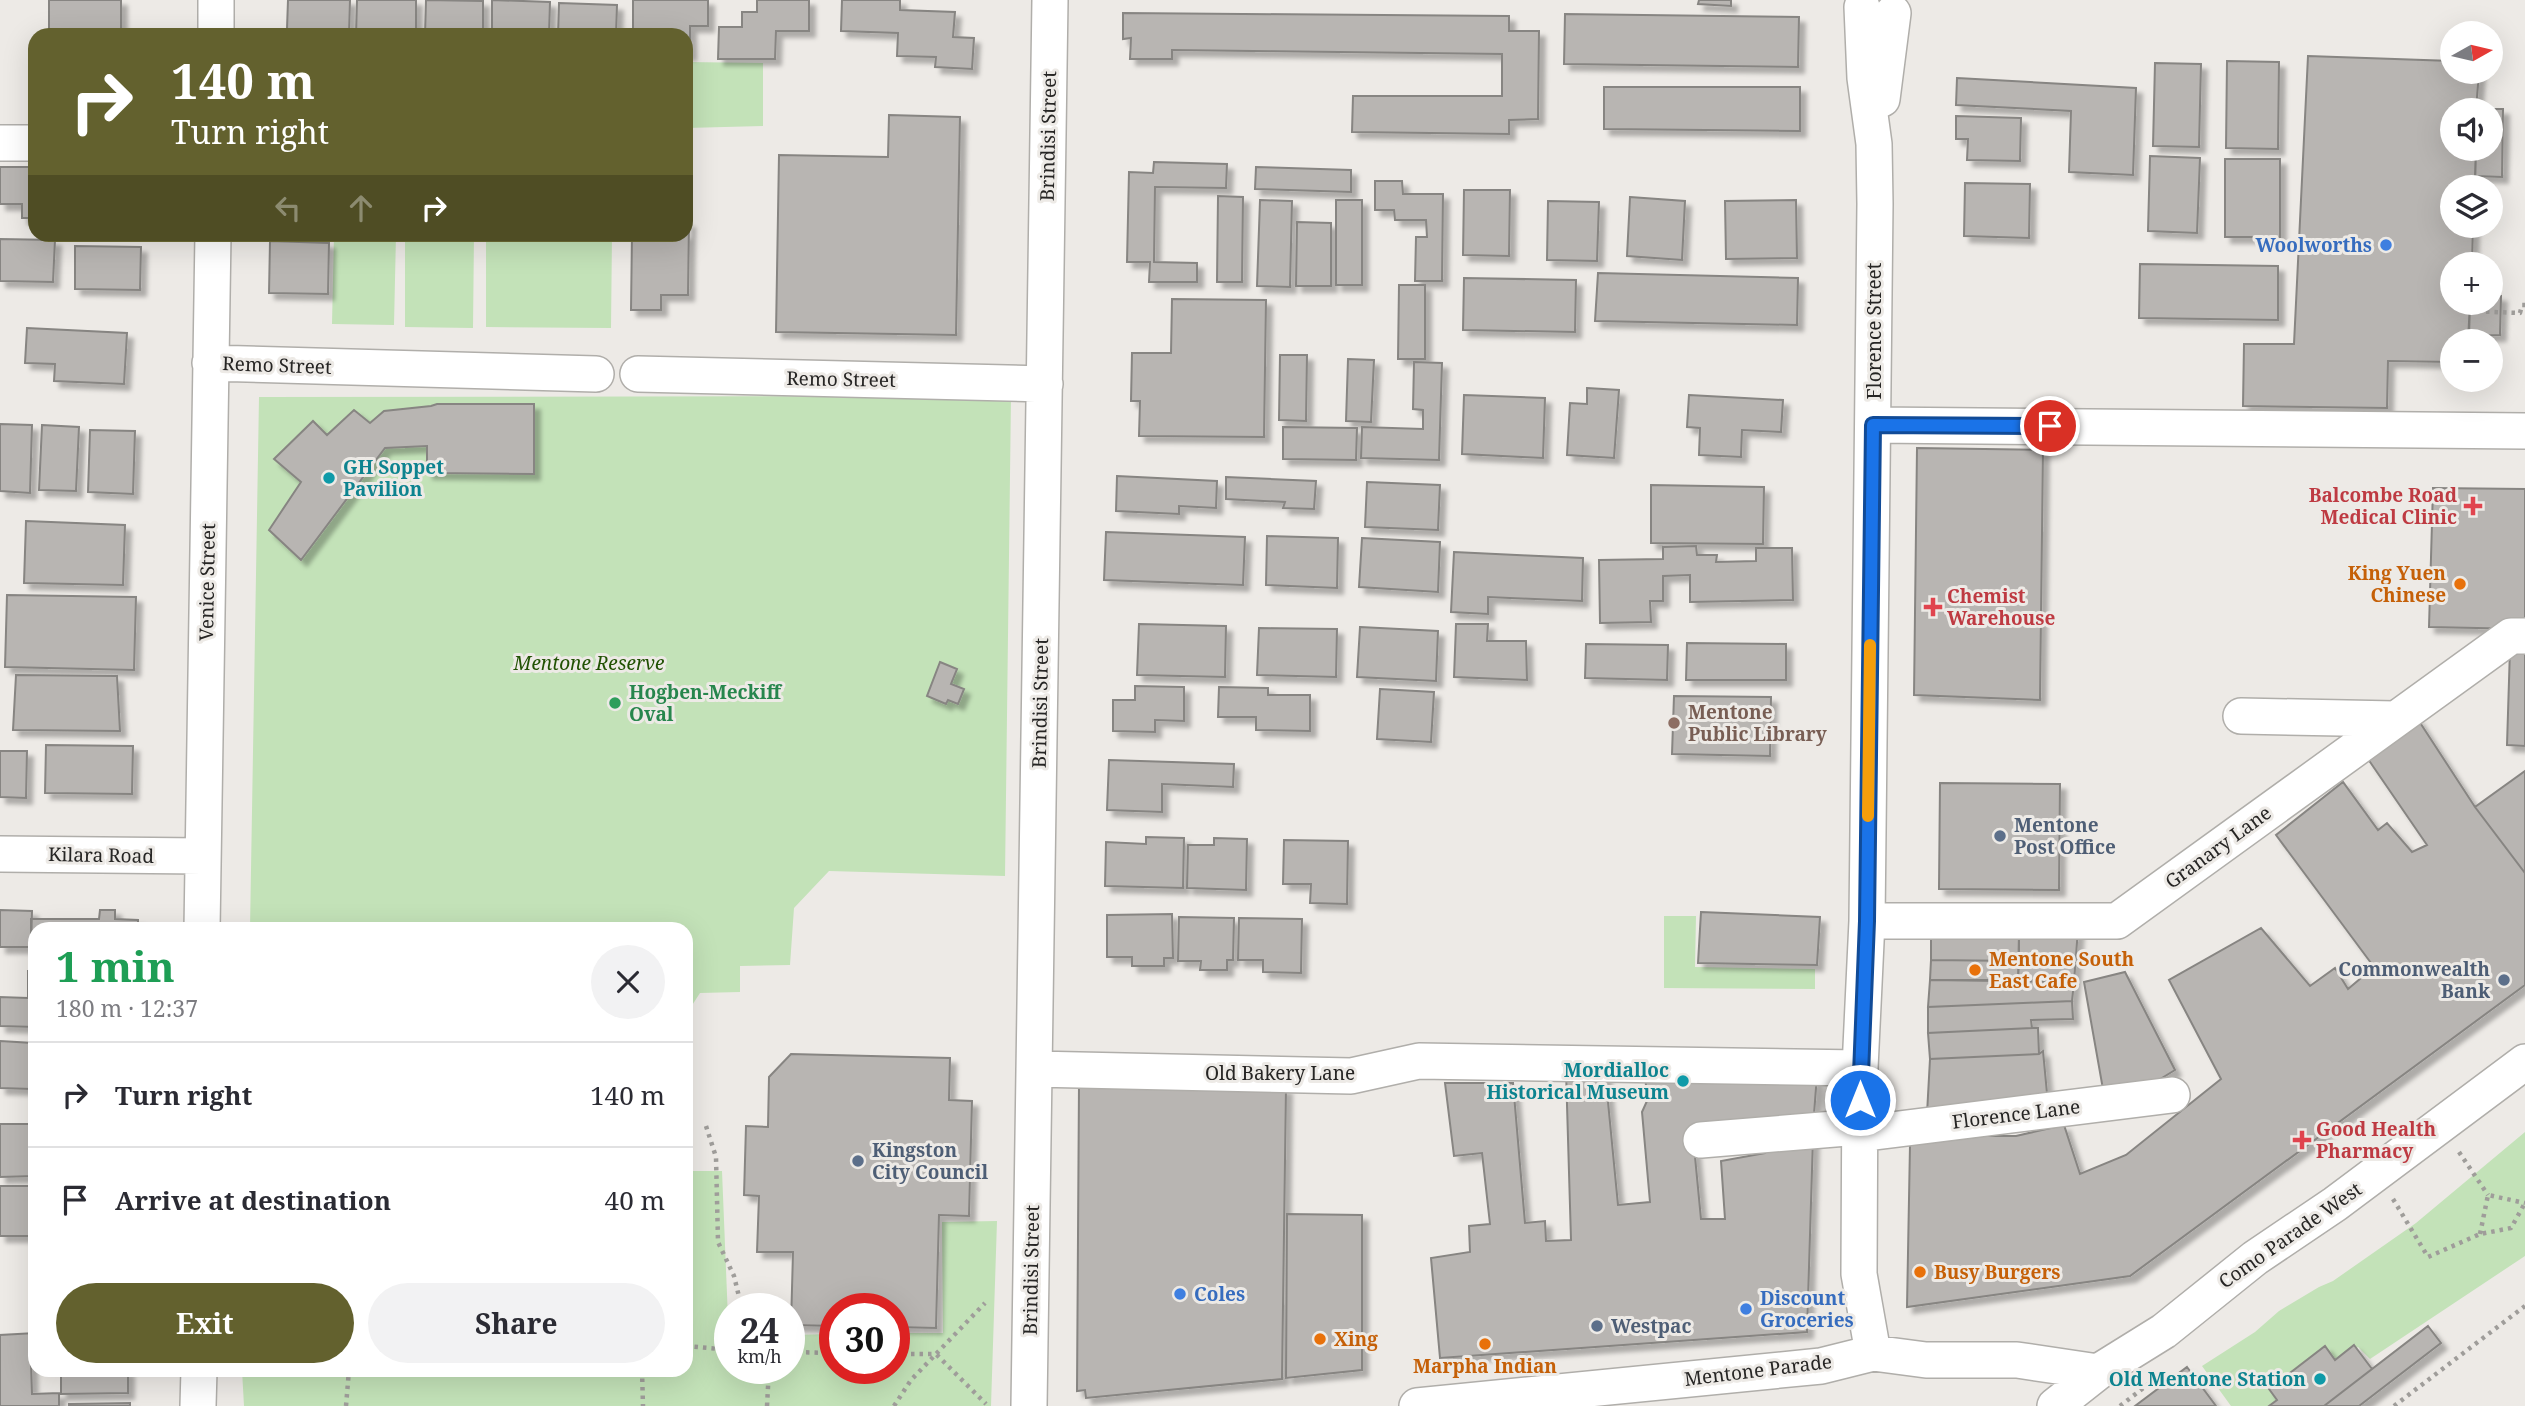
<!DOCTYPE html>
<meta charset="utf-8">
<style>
body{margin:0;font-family:"Noto Serif",serif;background:#f2f2f3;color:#2b2b33;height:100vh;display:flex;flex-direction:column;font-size:26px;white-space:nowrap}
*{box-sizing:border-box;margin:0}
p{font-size:23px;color:#7c7c81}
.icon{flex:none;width:38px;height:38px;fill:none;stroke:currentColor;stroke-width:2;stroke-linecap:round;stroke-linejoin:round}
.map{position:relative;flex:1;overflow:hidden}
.drawer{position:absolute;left:28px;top:922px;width:665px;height:455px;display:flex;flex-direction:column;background:#fff;border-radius:21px;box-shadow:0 7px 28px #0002}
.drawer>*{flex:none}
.guide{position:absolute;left:28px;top:28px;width:665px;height:214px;border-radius:21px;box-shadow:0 7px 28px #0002;background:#63612e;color:#fff;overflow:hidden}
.needle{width:46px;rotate:82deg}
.buttons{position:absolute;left:2440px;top:21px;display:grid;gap:14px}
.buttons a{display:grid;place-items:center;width:63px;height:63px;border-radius:50%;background:#fff;box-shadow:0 7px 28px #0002;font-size:35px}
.speed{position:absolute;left:714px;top:1293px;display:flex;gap:14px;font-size:35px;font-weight:700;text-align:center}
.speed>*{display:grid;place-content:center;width:91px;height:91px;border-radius:50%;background:#fff;box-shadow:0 7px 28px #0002;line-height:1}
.speed small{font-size:18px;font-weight:400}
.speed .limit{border:10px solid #d22;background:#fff;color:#111}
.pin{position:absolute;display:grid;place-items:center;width:60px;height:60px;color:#fff;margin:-30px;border:4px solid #fff;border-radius:50%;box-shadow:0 2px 7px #0007}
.me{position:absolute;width:77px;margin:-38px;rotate:0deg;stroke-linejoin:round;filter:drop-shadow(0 0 5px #0008)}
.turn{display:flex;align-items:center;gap:24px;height:147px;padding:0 28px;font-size:32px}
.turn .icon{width:91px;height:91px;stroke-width:2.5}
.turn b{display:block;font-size:49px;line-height:60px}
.lanes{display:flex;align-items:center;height:66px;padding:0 28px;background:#0003;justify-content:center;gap:35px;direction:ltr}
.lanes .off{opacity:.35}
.round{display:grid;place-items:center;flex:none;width:74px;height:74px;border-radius:37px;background:#f2f2f3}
.summary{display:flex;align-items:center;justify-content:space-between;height:119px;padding:0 28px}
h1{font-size:42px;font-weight:700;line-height:52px;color:#1e9e55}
.cta{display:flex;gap:14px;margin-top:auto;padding:14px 28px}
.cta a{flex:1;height:80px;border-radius:42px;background:#63612e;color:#fff;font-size:28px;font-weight:700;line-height:80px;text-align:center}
.cta a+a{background:#f2f2f3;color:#2b2b33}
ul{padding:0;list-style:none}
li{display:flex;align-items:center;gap:21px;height:105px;padding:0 28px;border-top:2px solid #e1e1e2}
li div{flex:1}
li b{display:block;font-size:26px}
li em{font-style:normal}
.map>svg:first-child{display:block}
.green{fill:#c3e2b8}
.building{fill:#b8b5b2;stroke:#878582;stroke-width:2;filter:url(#shadow)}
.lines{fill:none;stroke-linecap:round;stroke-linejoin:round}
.minor-casing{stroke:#b0aeaa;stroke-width:38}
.path{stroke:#9f9d9a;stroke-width:4.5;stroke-dasharray:3.5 5;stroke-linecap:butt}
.minor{stroke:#fff;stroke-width:35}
.route-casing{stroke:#114b97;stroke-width:18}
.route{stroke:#1a73e8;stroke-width:12}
.slow{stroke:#f59e0b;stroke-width:12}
.shop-dot{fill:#3f7fe0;stroke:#edeae6;stroke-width:2.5}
.culture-dot{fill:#0f9aa8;stroke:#edeae6;stroke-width:2.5}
.health-dot{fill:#e0444e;stroke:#edeae6;stroke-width:2.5}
.food-dot{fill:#e8710a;stroke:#edeae6;stroke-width:2.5}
.leisure-dot{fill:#2e9e5b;stroke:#edeae6;stroke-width:2.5}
.education-dot{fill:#8d6e63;stroke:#edeae6;stroke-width:2.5}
.service-dot{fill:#5c6f8a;stroke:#edeae6;stroke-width:2.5}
.labels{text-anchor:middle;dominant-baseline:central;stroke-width:6;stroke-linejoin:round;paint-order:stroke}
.street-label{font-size:19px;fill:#262524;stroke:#edeae6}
.shop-label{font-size:19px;font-weight:bold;fill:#366cbe;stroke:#edeae6;text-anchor:start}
.culture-label{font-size:19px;font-weight:bold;fill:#0d838f;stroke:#edeae6;text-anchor:end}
.health-label{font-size:19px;font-weight:bold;fill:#be3a42;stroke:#edeae6;text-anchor:start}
.food-label{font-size:19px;font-weight:bold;fill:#c56008;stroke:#edeae6;text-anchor:start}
.park-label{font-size:19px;font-style:italic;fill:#215203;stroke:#edeae6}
.leisure-label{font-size:19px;font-weight:bold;fill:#27864d;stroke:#edeae6;text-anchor:start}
.education-label{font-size:19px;font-weight:bold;fill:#785e54;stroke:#edeae6;text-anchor:start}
.service-label{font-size:19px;font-weight:bold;fill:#4e5e75;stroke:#edeae6;text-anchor:start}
</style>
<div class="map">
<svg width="2525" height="1406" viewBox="0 0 2525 1406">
<defs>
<filter id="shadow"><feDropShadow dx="6" dy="6" stdDeviation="2" flood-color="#0004"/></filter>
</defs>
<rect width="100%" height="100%" fill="#edeae6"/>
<path class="green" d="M686,62L763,63V126L686,128Z
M334,235H396L394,325L332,324Z
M405,235H474L473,328L405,327Z
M486,235H612L611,328L486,327Z
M1011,396L1005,876L829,871L794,908L790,965L740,966V992L700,993L687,1013L686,929H250L259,397Z
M1664,916H1696L1695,967L1815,969V989L1664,988Z
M2525,1132V1256L2370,1359L2358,1347L2277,1406H2231L2202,1366L2255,1332L2279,1311L2319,1287L2333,1281L2416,1223Z
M686,1171H722L730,1368H789V1335L835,1334V1368H894V1333H943L942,1222L997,1221L991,1406H244L242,1370H686Z"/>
<path class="building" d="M49,0H121V35H49Z
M288,0H350L349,35H316L317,30L287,29Z
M357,0H416V35H356Z
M426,0L483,1V35H425Z
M492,0L550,2L549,35H492Z
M633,0H708V26H690V54H686V35H646V29H633Z
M757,0H809V31H776L775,59H718L719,27H742V12H757Z
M842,0H900V10L955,12L953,37L974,38L972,69L935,67L936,57L897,56L898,33L841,31Z
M1699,0H1731V6L1698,4Z
M559,3L617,5L616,35H558Z
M1123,13L1509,16V31H1539L1538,119L1509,120V134L1352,132L1353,96H1502V54L1172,50V59H1130L1131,38L1123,39Z
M1565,14L1799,17L1798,67L1564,64Z
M2308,56L2452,61V72H2479L2476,110H2452V149H2476L2475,187H2452V226H2473L2472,264H2452V303H2470L2468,341H2452V362L2388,361L2387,408L2243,406L2244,344H2294Z
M2227,61L2279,62L2278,149L2226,148Z
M2155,63L2201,64L2199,147L2153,146Z
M1957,78L2136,88L2133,175L2069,172L2071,111L1956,105Z
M1604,87H1800V131L1604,129Z
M2476,109H2503L2502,177L2475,176L2476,149H2490V110Z
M889,115L960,117L956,335L776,332L779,155L888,157Z
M1956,116L2021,118L2020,161L1967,160L1968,139H1956Z
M2150,156L2200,158L2197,233L2148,231Z
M2225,159H2280V237H2225Z
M1154,162L1227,164L1226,188L1155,187L1154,262L1197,263V282H1149L1150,262H1127L1129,172L1153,173Z
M0,167H35V218H22V204H0Z
M1256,167L1351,170V192L1255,189Z
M1375,181H1402L1403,194H1443L1442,281H1415L1416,237H1427L1426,220H1395L1394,210H1375Z
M1965,183L2030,184L2029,238L1964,236Z
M1464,190H1510L1509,256L1463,255Z
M1218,196L1243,197L1242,282H1217Z
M1630,197L1685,201L1682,260L1627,256Z
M1260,200L1292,201L1290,287L1257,286Z
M1336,200H1362V285H1336Z
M1796,200L1797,258L1726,259L1725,201Z
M1548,201L1599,202L1597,261L1547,260Z
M686,222H689L688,295H661V310H631L632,234H686Z
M1297,222L1331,223V286H1296Z
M0,239L55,240L53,282L0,281Z
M270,241L329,243L328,294L269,293Z
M75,246L141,247L140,290L75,289Z
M2140,264L2278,266V320L2139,318Z
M1598,273L1798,278L1797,325L1595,321Z
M1464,278L1576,280L1575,332L1463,330Z
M1399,285H1425V359H1398Z
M2490,295L2501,296L2500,335L2469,336L2470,303H2490Z
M1172,299L1266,300L1264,437L1139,436L1140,401H1131L1132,353H1171Z
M27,328L127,333L124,384L54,381L55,364L25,363Z
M1280,355H1307L1306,421L1279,420Z
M1348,359L1374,360L1371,422L1346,421Z
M1414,362L1442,363L1439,460L1361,458L1362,427L1423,429V410L1413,409Z
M1587,388L1619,390L1614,458L1567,455L1570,403L1587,404Z
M1464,395L1545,398L1543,458L1462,454Z
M1689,395L1783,400L1781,432L1742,430L1741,457L1699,455L1700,428L1687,427Z
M437,404H534V474L427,473V446L385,448L301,560L269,530L301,482L274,459L313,421L327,435L354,410L370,423L384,411L431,406Z
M0,424L32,425L30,493L0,491Z
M42,425L79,427L76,491L39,490Z
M1283,427L1357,428L1356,460L1283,459Z
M90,430L135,431L133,494L88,492Z
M1917,448L2043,450L2040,700L1914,695Z
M1117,476L1217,481L1216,508L1179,506V514L1116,511Z
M1226,477L1316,481L1314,509L1283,508L1285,502L1226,499Z
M1367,482L1440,485L1438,530L1365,527Z
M1651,485L1764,487L1763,544L1651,543Z
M2433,488L2525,489V629L2429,627Z
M26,521L125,525L123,585L24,583Z
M1106,532L1245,537L1243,585L1104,580Z
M1267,536L1338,538L1337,588L1266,585Z
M1362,538L1440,542L1438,592L1359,587Z
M1696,546L1697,555H1717L1716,562L1756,561V548H1792L1793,600L1690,602V575L1663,576V601H1650L1651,622L1600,623L1599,560L1663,559V547Z
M1454,552L1583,558L1582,601L1488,597V614L1451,612Z
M7,595L136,597L134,670L5,667Z
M1139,624L1226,626L1225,677L1137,675Z
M1456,624H1488L1487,641H1526L1527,680L1454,677Z
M1360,627L1438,631L1436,681L1357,677Z
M1259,628L1337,629L1336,677L1257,675Z
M1687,643L1786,644V680H1686Z
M1586,644L1668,645L1667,680L1585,678Z
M2510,649H2525V746L2507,745Z
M940,662L957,669L951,684L964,689L958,704L948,700L946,704L927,696Z
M16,675L117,676L120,731L13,730Z
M1135,686L1184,687V721L1155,720V732L1113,731V700H1135Z
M1219,687L1268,688V695H1310V731L1256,730V717H1218Z
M1380,689L1434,692L1431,742L1377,739Z
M1674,696L1771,697L1770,756L1672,754Z
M2417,718L2475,807L2525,873V985L2130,1276L1907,1307L1910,1145L1983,1136H2016L2064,1125L2080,1174L2126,1155L2221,1079L2169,980L2261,928L2310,986L2335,968L2348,989L2374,967L2276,835L2343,782L2378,830L2387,823L2412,852L2427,845L2368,759Z
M46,745L133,746L132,794L45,793Z
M0,751H27L26,798L0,797Z
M1109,760L1234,764L1233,787L1162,784V812L1107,810Z
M2525,771V873L2475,807Z
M1940,783L2060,784L2059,890L1939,889Z
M1146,837L1184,838L1183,888L1105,886L1106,842L1146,844Z
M1214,838L1247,839L1246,890L1187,888L1188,845H1214Z
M1284,840L1348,841L1347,904L1310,903L1311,884H1283Z
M0,910L32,911L31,947H0Z
M100,910H115V919L138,920V929H35V967H31V919H99Z
M1701,912L1820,917L1817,965L1698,963Z
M1172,914L1173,958H1164V966H1132V957H1107V915Z
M1179,917L1234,918L1233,960H1227V970H1200L1201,961H1178Z
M1239,918L1302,919L1301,973L1263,972V960H1238Z
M2078,929L2074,982L2018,980L2019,934Z
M1931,934H2019V961L1931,960Z
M1931,960L2019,961L2018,980H1930Z
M28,971H35V1027L0,1026V997L28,998Z
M2125,972L2175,1070L2139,1092L2104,1095L2084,982Z
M1930,980L2074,982L2072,1001L1928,1007Z
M2072,1001L2073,1019L2031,1020L2032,1028L1928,1033V1007Z
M2032,1028H2038L2039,1054L1930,1059L1928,1033Z
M0,1041L33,1043L31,1089L0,1088Z
M2043,1051L2048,1104L1927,1114L1930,1059L2039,1054Z
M791,1054L950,1058L949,1100L972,1101L969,1216L939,1215L936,1328L894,1327V1309H835V1326L791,1325L793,1252H757L759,1196L744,1195L746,1126L768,1127L769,1077Z
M1566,1071H1605L1618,1205L1650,1202L1642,1112L1647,1101L1645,1072L1817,1075L1813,1127L1693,1136L1701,1219H1725L1721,1161L1765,1153L1777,1143L1813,1138L1807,1332L1440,1358L1431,1258L1470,1252L1469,1226L1490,1224L1482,1153L1454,1156L1445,1083H1513L1525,1223L1545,1221L1546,1241L1571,1240Z
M1079,1084L1286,1088L1282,1379L1086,1398L1085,1390L1077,1391Z
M0,1124H35V1176L0,1177Z
M0,1186H35V1236H0Z
M1287,1214L1362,1215V1370L1286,1378Z
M2428,1326L2441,1343L2359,1406H2324Z
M35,1333V1363H31L32,1394L59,1393V1406H0V1335Z
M2354,1345L2372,1369L2324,1406H2269L2277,1400L2269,1389L2325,1346L2335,1360Z
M2187,1367L2216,1406H2135Z
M61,1370H128V1393L61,1394Z
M130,1403V1406H69V1404Z"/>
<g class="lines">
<defs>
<path id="minor" d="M1862,7L1865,78L1874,144L1875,204L1867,921L1860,1068L1859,1274L1873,1353
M216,35V0
M1882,99L1893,13
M0,143H35
M210,363L596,374
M638,374L1045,384
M1873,425L2525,431
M2241,716L2395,719
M0,854L202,856
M1867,921H2117L2511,636H2525
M202,929L213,234
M1034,1069L1351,1076L1419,1061L1860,1068
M1859,1134L2172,1095
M1701,1140L1859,1127
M198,1406L199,1370
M1029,1406L1050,0
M1417,1406L1821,1366L1873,1353L1926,1360H2017L2098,1372
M2055,1406L2098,1372L2164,1331L2255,1258L2335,1204L2525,1062"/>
</defs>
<use href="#minor" class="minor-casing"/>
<path class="path" d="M2469,311L2520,313L2522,305H2525
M706,1126L716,1157L718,1242L734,1276L742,1309
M2459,1152L2488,1195
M2393,1199L2428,1257L2480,1234L2511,1228L2525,1203
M2480,1234L2488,1195L2525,1203
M686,1346L730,1350
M789,1352L835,1353
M894,1354H936L985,1303
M642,1370L643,1406
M346,1406L349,1370
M767,1406L769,1368
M894,1406L911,1380L936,1354L986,1404
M2120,1406L2155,1379
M2394,1406L2525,1306"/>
<use href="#minor" class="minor"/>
</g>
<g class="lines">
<defs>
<path id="route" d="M1860,1100L1867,921L1873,425L2050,426"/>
</defs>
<use href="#route" class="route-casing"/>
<use href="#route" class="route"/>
<path class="slow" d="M1868,816L1870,645"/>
</g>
<g class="shop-dot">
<circle cx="2386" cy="245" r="7"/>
<circle cx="1180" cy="1294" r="7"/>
<circle cx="1746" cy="1309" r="7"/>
</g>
<g class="culture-dot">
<circle cx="329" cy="478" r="7"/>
<circle cx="1683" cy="1081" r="7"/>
<circle cx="2320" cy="1379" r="7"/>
</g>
<g class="health-dot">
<path d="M2469.5 495.5h7v7h7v7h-7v7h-7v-7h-7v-7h7z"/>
<path d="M1929.5 596.5h7v7h7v7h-7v7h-7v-7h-7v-7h7z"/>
<path d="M2298.5 1129.5h7v7h7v7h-7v7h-7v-7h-7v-7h7z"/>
</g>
<g class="food-dot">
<circle cx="2460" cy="584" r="7"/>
<circle cx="1975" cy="970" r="7"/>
<circle cx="1920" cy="1272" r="7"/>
<circle cx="1320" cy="1339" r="7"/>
<circle cx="1485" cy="1344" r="7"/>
</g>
<circle class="leisure-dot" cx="615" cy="703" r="7"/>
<circle class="education-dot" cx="1674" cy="723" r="7"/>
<g class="service-dot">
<circle cx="2000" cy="836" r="7"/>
<circle cx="2504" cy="980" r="7"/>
<circle cx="858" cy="1161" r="7"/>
<circle cx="1597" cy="1326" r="7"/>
</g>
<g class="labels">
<g class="street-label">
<text transform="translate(1048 136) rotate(-89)">Brindisi Street</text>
<text transform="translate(1874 331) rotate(-90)">Florence Street</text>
<text transform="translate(277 365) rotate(2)">Remo Street</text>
<text transform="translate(841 379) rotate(1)">Remo Street</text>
<text transform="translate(207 582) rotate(-89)">Venice Street</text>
<text transform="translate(1040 703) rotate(-89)">Brindisi Street</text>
<text transform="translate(2218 847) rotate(-36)">Granary Lane</text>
<text transform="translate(101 855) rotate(1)">Kilara Road</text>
<text x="1280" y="1073">Old Bakery Lane</text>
<text transform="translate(2016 1114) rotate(-7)">Florence Lane</text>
<text transform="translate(2290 1235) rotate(-35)">Como Parade West</text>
<text transform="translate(1031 1270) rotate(-89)">Brindisi Street</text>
<text transform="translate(1758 1370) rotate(-7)">Mentone Parade</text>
</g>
<g class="shop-label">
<text x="2372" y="245" text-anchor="end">Woolworths</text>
<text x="1194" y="1294">Coles</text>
<text x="1760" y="1298">Discount<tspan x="1760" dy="22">Groceries</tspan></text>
</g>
<g class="culture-label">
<text x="343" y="467" text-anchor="start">GH Soppet<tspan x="343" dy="22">Pavilion</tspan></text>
<text x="1669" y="1070">Mordialloc<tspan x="1669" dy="22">Historical Museum</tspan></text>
<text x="2306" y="1379">Old Mentone Station</text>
</g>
<g class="health-label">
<text x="2457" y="495" text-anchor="end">Balcombe Road<tspan x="2457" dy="22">Medical Clinic</tspan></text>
<text x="1947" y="596">Chemist<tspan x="1947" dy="22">Warehouse</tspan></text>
<text x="2316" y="1129">Good Health<tspan x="2316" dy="22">Pharmacy</tspan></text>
</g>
<g class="food-label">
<text x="2446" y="573" text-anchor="end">King Yuen<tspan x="2446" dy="22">Chinese</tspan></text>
<text x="1989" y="959">Mentone South<tspan x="1989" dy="22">East Cafe</tspan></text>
<text x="1934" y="1272">Busy Burgers</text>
<text x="1334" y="1339">Xing</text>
<text x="1485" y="1366" text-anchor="middle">Marpha Indian</text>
</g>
<g class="park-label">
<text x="589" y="663">Mentone Reserve</text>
</g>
<g class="leisure-label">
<text x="629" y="692">Hogben-Meckiff<tspan x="629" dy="22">Oval</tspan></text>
</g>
<g class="education-label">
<text x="1688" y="712">Mentone<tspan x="1688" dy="22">Public Library</tspan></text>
</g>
<g class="service-label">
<text x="2014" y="825">Mentone<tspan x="2014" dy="22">Post Office</tspan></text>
<text x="2490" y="969" text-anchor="end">Commonwealth<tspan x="2490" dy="22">Bank</tspan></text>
<text x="872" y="1150">Kingston<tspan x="872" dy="22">City Council</tspan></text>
<text x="1611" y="1326">Westpac</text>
</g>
</g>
</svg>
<div class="buttons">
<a><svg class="needle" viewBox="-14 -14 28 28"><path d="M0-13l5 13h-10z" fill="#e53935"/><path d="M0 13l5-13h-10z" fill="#7c7c81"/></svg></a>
<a><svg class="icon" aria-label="sound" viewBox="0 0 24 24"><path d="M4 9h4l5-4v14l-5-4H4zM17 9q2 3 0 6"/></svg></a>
<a><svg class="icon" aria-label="layers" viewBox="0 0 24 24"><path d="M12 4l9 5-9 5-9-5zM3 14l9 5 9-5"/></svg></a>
<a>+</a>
<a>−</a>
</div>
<div class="speed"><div>24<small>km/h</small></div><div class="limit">30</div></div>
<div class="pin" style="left:2050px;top:426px;background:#d93025"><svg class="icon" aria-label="arrive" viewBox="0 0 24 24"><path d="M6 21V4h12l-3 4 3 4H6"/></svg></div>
<svg class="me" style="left:1860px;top:1100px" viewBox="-20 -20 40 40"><circle r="17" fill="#1a73e8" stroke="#fff" stroke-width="3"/><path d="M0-11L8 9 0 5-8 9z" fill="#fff"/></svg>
<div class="guide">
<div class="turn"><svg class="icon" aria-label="right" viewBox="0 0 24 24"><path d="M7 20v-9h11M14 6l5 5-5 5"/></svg><div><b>140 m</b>Turn right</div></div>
<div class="lanes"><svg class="icon off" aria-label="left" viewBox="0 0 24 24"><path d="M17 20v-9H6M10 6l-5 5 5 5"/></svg><svg class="icon off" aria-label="ahead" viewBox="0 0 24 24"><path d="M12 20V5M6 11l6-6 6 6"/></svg><svg class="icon" aria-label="right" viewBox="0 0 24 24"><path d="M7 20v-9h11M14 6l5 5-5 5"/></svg></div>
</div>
<section class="drawer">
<div class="summary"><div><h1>1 min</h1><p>180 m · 12:37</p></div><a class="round"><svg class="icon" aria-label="close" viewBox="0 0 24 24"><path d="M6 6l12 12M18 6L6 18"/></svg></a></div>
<ul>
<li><svg class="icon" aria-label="right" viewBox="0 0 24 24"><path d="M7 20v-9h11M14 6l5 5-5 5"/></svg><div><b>Turn right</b></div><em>140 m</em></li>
<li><svg class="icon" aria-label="arrive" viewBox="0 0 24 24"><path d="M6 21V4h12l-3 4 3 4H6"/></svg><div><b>Arrive at destination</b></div><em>40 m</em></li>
</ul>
<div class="cta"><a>Exit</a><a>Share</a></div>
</section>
</div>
